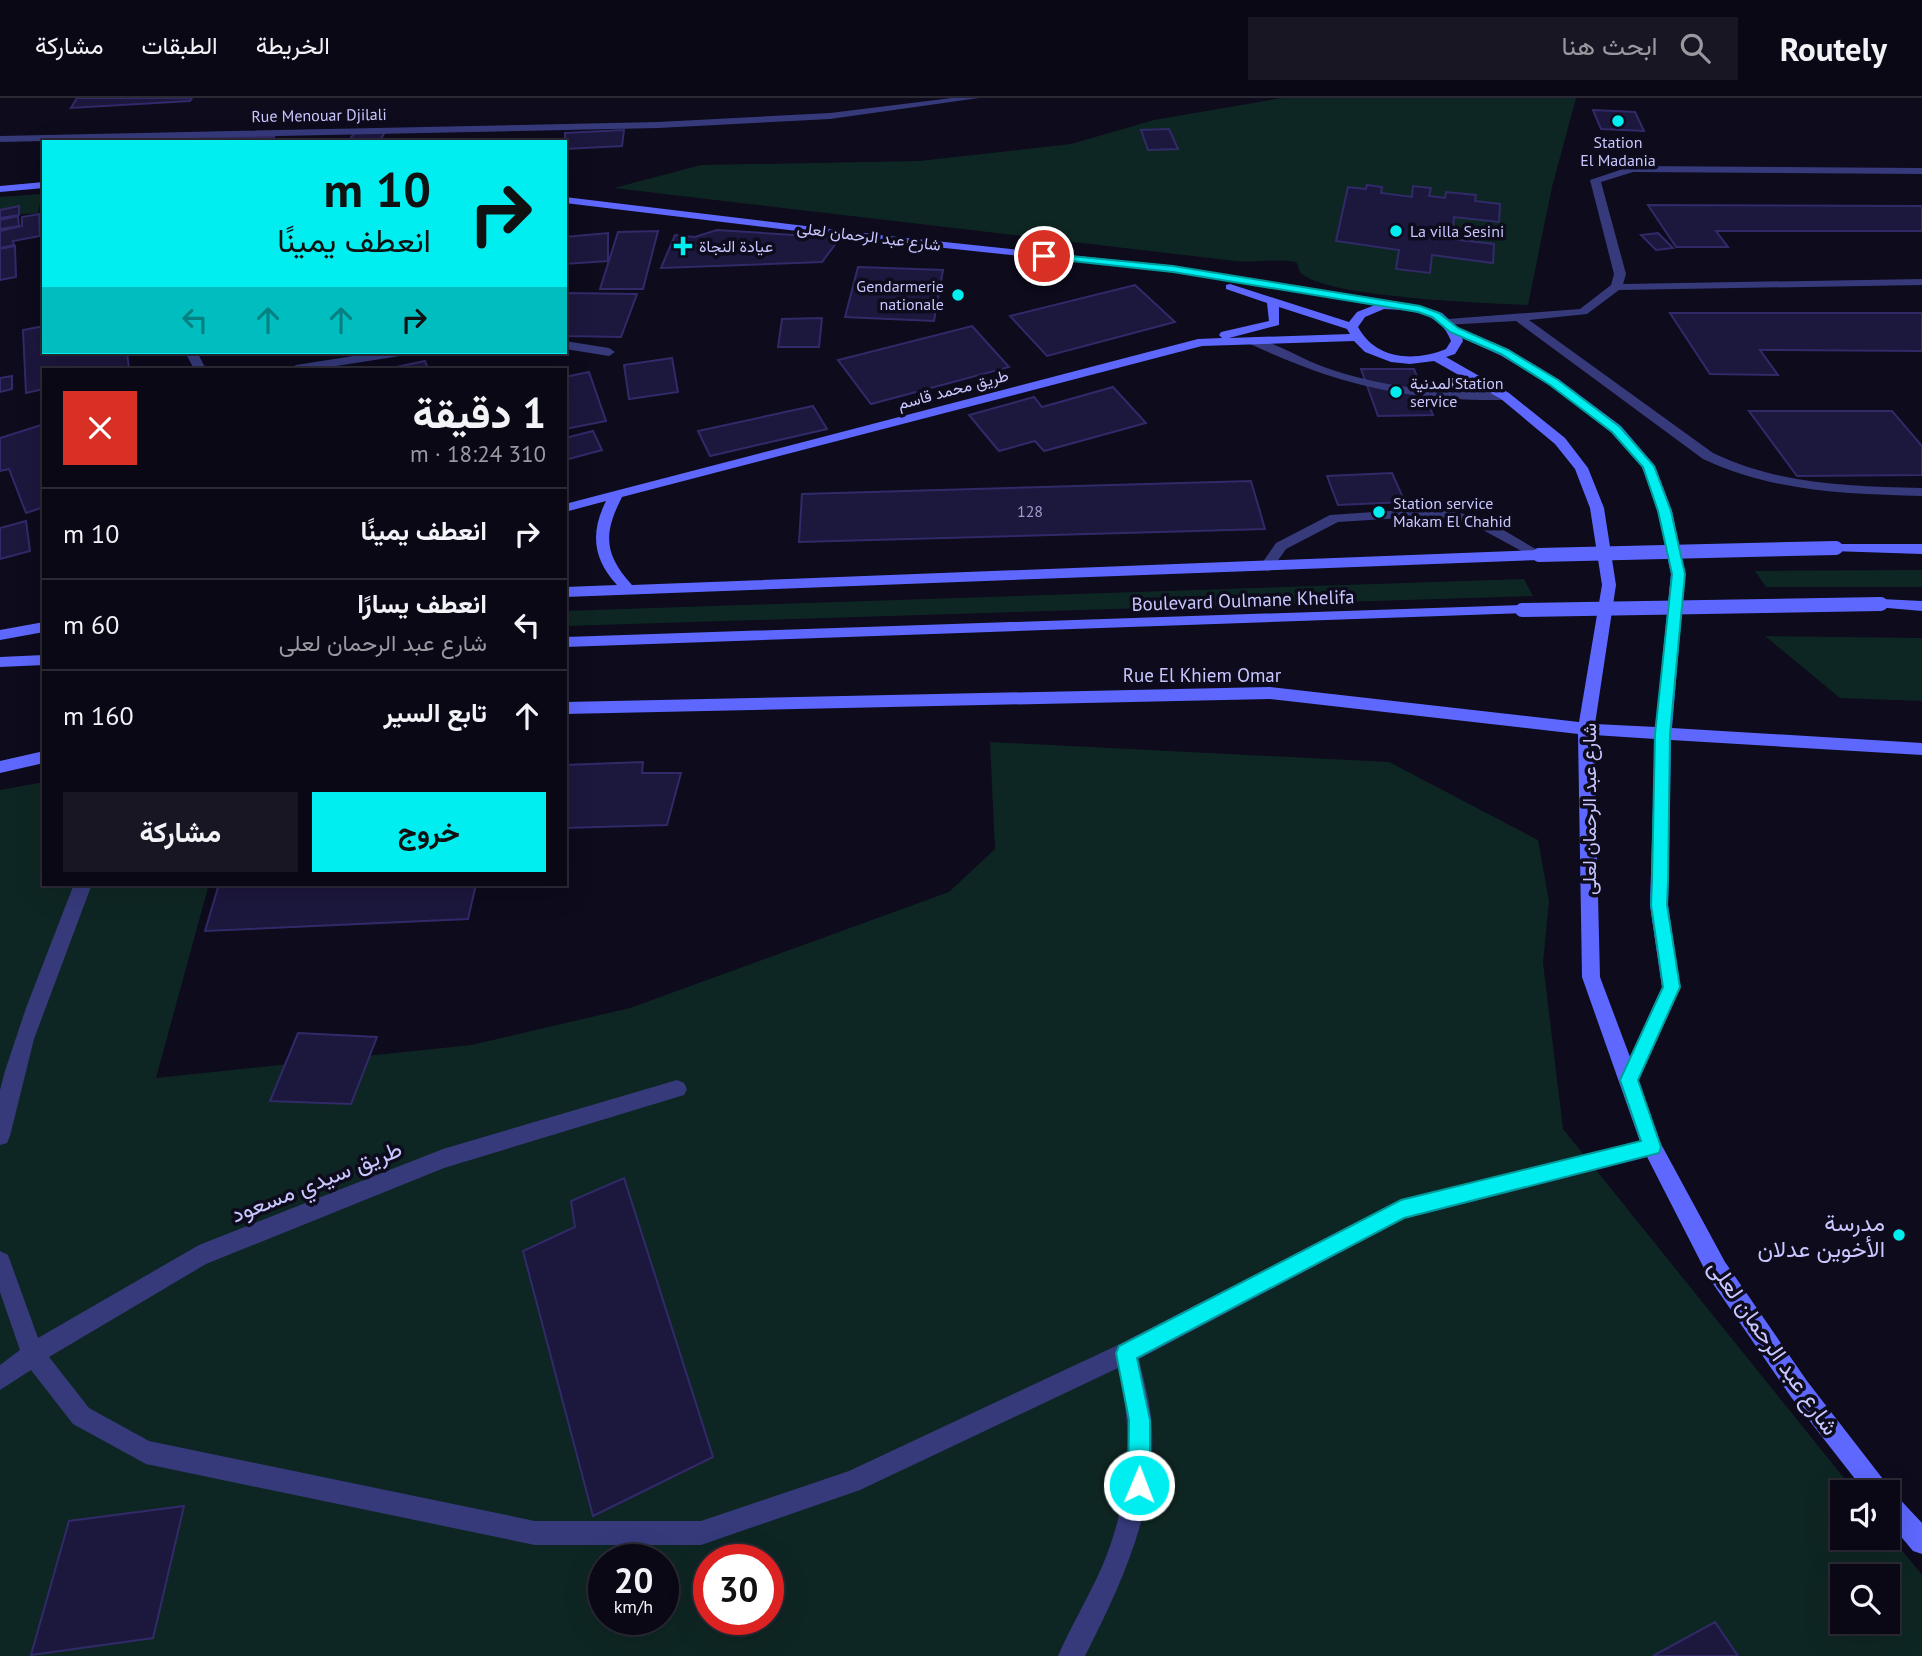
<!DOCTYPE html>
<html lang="ar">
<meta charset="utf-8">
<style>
body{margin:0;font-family:"PT Sans",Vazirmatn,sans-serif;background:#181622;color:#f1f3f6;direction:rtl;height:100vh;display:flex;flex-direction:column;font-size:26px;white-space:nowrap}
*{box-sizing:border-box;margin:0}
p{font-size:23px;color:#999aa0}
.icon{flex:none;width:38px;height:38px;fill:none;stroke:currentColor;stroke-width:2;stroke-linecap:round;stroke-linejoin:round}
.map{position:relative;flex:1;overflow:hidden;direction:ltr}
.panel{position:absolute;left:42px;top:270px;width:525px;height:518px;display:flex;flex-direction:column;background:#0a0815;border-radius:0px;box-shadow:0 7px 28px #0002,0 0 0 2px #2a2934;direction:rtl}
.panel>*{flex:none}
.guide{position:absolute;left:42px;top:42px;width:525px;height:214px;border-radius:0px;box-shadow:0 7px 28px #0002,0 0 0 2px #2a2934;direction:rtl;background:#01eef0;color:#111;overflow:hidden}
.tools{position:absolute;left:1830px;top:1382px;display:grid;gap:14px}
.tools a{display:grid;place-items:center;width:70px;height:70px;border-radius:0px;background:#0a0815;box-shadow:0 7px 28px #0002,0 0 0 2px #2a2934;font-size:35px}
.speed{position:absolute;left:588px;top:1446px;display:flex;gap:14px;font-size:35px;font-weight:700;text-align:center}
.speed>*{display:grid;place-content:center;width:91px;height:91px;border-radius:50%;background:#0a0815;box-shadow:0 7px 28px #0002,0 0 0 2px #2a2934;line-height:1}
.speed small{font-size:18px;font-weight:400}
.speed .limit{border:10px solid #d22;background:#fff;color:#111}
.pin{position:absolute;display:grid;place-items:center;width:60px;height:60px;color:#fff;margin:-30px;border:4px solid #fff;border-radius:50%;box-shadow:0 2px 7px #0007}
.me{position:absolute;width:77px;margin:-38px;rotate:1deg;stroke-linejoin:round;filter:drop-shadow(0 0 5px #0008)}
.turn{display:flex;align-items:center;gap:24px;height:147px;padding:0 21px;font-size:32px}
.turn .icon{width:91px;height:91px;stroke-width:2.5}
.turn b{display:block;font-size:49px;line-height:60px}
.lanes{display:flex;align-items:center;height:66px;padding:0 21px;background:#0003;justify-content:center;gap:35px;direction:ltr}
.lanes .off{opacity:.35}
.round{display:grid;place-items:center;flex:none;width:74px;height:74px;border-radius:0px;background:#181622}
.overview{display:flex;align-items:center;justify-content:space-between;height:119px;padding:0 21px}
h1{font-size:42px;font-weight:700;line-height:52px}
.action{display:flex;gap:14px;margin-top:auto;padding:14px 21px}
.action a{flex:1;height:80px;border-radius:0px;background:#01eef0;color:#111;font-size:28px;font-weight:700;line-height:80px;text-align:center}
.action a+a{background:#181622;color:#f1f3f6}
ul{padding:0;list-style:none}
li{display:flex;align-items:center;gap:21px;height:91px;padding:0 21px;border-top:2px solid #2a2934}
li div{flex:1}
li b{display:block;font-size:26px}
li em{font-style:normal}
header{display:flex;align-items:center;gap:42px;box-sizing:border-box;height:98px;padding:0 35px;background:#0a0815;border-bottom:2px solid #2a2934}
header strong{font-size:33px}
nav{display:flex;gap:38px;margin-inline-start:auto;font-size:24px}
.search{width:490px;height:63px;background:#181622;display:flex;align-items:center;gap:18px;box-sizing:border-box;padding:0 24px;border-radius:0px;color:#999aa0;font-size:26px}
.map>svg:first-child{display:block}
.green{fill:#0e2623;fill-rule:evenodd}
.building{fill:#1c173d;stroke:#312a69;stroke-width:2}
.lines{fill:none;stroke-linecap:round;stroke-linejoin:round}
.lane{fill:#363a7b;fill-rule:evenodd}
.street{fill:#363a7b;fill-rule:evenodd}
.secondary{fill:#5e68fe;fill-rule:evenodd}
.secondary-bridge{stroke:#5e68fe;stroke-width:14}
.route{fill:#01eef0;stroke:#019b9c;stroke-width:2}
.poi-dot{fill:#01eef0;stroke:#0d0b1c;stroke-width:2.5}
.labels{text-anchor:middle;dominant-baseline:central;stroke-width:7;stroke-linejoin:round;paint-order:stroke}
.far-street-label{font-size:16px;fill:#c8c7ff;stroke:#0d0b1c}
.far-poi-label{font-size:16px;fill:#c8c7ff;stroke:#0d0b1c;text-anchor:start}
.number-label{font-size:16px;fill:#9d9bce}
.street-label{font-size:19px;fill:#c8c7ff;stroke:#0d0b1c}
.near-street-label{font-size:23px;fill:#c8c7ff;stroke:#0d0b1c}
.near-poi-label{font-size:23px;fill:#c8c7ff;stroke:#0d0b1c;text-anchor:end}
</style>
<header>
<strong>Routely</strong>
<div class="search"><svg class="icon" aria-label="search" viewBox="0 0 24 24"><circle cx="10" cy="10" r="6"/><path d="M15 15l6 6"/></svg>ابحث هنا</div>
<nav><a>الخريطة</a><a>الطبقات</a><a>مشاركة</a></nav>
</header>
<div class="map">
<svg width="1922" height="1558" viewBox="0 0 1922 1558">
<rect width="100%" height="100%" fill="#0d0b1c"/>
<path class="green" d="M1282,0H1576L1552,89L1528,207C1489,205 1323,200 1300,174C1300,173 1297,165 1296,164C1275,160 1257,165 1235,163L614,90L701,67L919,63L1071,46L1154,22Z
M42,96L38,115L0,118V99Z
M1922,472V489H1766L1755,473Z
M1524,481L1533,498L565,528V513Z
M1765,538L1922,540V603L1840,600Z
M990,644L1389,664L1538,742L1549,803L1543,865L1563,1031L1856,1395H1843V1440H1888V1435L1922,1477V1558H0V692L44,684V786H209L156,980L471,947L630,910L949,794L995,751ZM604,1461H663V1521H604ZM709,1461H768V1521H709ZM1843,1479H1888V1524H1843Z"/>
<path class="building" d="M77,0H192L190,3L71,10Z
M1593,12L1635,14L1644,33L1601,31Z
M1169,31L1178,51L1148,52L1141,32Z
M624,32L622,48L565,51V35Z
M355,34H385L379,44H348Z
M91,39H158L154,44H86Z
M159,39H202L198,44H155Z
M205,39H274L271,44H200Z
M1367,87L1382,89L1381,95L1412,99L1413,88L1431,90L1429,98L1445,100L1446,94L1476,97L1475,103L1500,106L1499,124L1454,119L1452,141L1494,146L1493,165L1432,157L1430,175L1396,171L1399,152L1336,143L1348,89L1366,91Z
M1648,107L1922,108V133H1716L1728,149H1676Z
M19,108V117L0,120V112Z
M39,116L40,138L13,143L14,147L0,150V133L22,128V119Z
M18,118L19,128L0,131V122Z
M717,132L840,140L822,164L661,170L675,137L695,139Z
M658,133L643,191H600L618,134Z
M608,135V163L565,166V139Z
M1658,135L1673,150L1656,152L1641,137Z
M15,148L16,179L0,182V151Z
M858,169L943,172L934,223L845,219Z
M1135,187L1175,224L1047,258L1010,218Z
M565,195L637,196L621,239L565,238L568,226H565Z
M1670,215H1922V253L1760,252L1778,277L1710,276Z
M822,220L819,249H778L782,221Z
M44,228V254H127L129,271H44V291L26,295L23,232Z
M972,228L1009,269L871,306L838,262Z
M672,260L678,294L629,301L624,267Z
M425,263L428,271H387Z
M1361,271H1414L1433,317L1378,318Z
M589,274L606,323L565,331V279Z
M12,278V291L0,294V280Z
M1113,289L1146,325L1044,353L1035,343L999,353L969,317L1034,299L1042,309Z
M813,308L827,331L710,358L698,333Z
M1749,313H1892L1922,348V377L1797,378Z
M44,326V409L26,415L9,371L0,373V340Z
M593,333L602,352L565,362V340Z
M1392,375L1405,404L1338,407L1327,378Z
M1251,383L1265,431L799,444L802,396Z
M26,423L30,453L0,461V430Z
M643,664L642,675H681L667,727L565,730V667Z
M219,786H476L468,821L205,833Z
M298,935L377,939L351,1006L270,1003Z
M624,1080L713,1359L593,1418L523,1153L575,1129L571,1103Z
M184,1408L153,1540L31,1557L69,1423Z
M1715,1524L1738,1558H1653Z"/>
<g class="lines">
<path class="lane" d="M1254,239C1278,246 1300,260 1324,269C1383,290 1442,295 1505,294L1511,298L1505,302C1406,303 1339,287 1250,246L1248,243Z
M1432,410L1481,419L1546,457L1539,462L1534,460L1472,426L1432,418L1338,424L1286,451L1272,471L1267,473L1260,468L1276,445L1330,417Z"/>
<path class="street" d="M952,0H979L830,21L658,30L0,44V38L658,24L830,15Z
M1632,68L1922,70V76L1633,74L1601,84L1626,176L1623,186L1922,181V187L1619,192L1587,216L1529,222L1713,355C1780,387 1849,388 1922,390V398C1846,396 1774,394 1703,361L1516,223L1444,227L1442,225L1448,221L1580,211L1611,187L1614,176L1590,82Z
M565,243L609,250L615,254L609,258L565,251Z
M185,254H197L206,271H194Z
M379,254H406L400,258L317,271H290L296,267Z
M74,786H92L34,941L10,1038L7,1045L0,1047V992L5,973L26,910Z
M677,982L684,985L687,991L684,997L444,1070L206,1166L49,1259L89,1310L149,1343L535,1423H701L849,1373L1118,1247L1394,1105L1652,1040L1659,1042L1662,1049L1659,1056L1652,1058L1404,1121L1139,1261C1143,1280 1149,1299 1151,1318C1160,1404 1123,1483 1085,1558H1058C1071,1528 1088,1500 1101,1471C1129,1407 1135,1338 1118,1270L860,1392L701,1447H535L146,1366L73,1326L31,1272L0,1292V1267L20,1252L0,1194V1153L8,1157L38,1240L199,1147L443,1051Z"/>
<path class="secondary" d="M44,84V90L0,94V88Z
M565,99L888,138L1173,168L1417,207L1442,215L1457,229L1508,251L1558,281L1621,328L1655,368L1672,413L1685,476L1672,630L1922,645V657L1671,642L1668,807L1680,889L1638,983L1661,1046L1725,1164L1807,1283L1893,1394L1922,1425V1456L1913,1453L1888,1423V1395H1866L1791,1299L1709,1180L1642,1049L1582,879L1578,636L1270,601L565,616V604L1270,589L1579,624L1602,487L1590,410L1575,371L1555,346L1501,301L1434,263L1410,266L1391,264L1365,254L1354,243L1202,248L622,399C603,436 604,456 632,487L1539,452L1546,457L1539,462L565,499V489L617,487C593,461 590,435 606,403L565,414V406L1198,241L1222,240L1219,237L1221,234L1269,223L1267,205L1226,191V187L1230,186L1349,224L1357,214L1375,207L1173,174L888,144L565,105ZM1279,209L1347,231L1350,236L1229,240L1279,227ZM1384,211C1412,212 1440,214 1451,243L1446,251C1414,264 1376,262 1358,229L1365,219ZM1462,240L1500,257L1550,287L1611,334L1642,369L1658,413L1671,476L1656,629L1595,626L1616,487L1604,410L1588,370L1565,340L1509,295L1446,259L1455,256L1463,243ZM1594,637L1655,641L1650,807L1662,889L1630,959L1600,879Z
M1836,446H1922V456L1831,453L1829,450Z
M1881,501L1922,503V513L1876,509L1874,506Z
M1522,507L1529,512L1527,515L565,549V539Z
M44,524V534L0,542V532Z
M44,557V567L0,569V559Z
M44,653V665L0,675V663Z"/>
<path class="secondary-bridge" d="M1539,457L1836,450
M1522,512L1881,506"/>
</g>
<path class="route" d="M1040,155L1173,168L1420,208L1439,215L1458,230L1508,252L1558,282L1620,329L1654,368L1671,413L1685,476L1670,636L1668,783L1667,807L1680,889L1638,982L1661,1049L1659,1055L1404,1120L1137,1260L1150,1322V1387L1147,1395L1139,1398L1131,1395L1128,1387L1129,1322L1116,1255L1119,1248L1401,1102L1641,1043L1620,982L1663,889L1651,807L1652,783L1655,636L1672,476L1658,413L1643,369L1612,334L1550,287L1501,256L1450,234L1432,219L1418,214L1173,174L1044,160Z"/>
<g class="poi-dot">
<circle cx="1618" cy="23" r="7"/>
<circle cx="1396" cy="133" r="7"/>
<path d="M679.5 137.5h7v7h7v7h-7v7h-7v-7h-7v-7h7z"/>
<circle cx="958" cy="197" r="7"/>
<circle cx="1396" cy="294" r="7"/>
<circle cx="1379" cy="414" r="7"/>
<circle cx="1899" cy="1137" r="7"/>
</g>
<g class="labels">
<g class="far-street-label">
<text transform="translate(319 17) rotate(-1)">Rue Menouar Djilali</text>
<text transform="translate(869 138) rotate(7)">شارع عبد الرحمان لعلى</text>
<text transform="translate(953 291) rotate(-15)">طريق محمد قاسم</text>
</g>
<g class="far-poi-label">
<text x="1618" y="44" text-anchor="middle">Station<tspan x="1618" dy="18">El Madania</tspan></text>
<text x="1410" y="133">La villa Sesini</text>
<text x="699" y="148">عيادة النجاة</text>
<text x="944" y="188" text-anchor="end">Gendarmerie<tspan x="944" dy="18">nationale</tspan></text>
<text x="1410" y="285">المدنيةStation<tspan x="1410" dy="18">service</tspan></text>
<text x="1393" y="405">Station service<tspan x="1393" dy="18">Makam El Chahid</tspan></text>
</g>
<g class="number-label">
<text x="1030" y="413">128</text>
</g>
<g class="street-label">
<text transform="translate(1243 502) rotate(-2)">Boulevard Oulmane Khelifa</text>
<text x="1202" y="577">Rue El Khiem Omar</text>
<text transform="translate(1589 711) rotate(-90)">شارع عبد الرحمان لعلى</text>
</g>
<g class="near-street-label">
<text transform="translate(316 1083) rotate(-22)">طريق سيدي مسعود</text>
<text transform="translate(1774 1249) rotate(55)">شارع عبد الرحمان لعلى</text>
</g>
<g class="near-poi-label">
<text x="1885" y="1124">مدرسة<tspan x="1885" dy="26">الأخوين عدلان</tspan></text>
</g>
</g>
</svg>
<div class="tools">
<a><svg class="icon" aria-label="sound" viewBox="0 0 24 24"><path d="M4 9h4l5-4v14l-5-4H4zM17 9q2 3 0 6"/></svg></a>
<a><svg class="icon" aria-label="search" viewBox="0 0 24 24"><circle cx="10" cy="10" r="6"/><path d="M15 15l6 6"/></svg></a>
</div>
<div class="speed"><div>20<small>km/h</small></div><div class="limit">30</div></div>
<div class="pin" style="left:1044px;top:158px;background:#d93025"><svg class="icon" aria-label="arrive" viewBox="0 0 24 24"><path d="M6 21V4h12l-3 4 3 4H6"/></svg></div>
<svg class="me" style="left:1139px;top:1387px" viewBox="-20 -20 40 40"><circle r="17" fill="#01eef0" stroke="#fff" stroke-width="3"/><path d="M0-11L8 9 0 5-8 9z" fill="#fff"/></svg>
<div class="guide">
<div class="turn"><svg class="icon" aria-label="right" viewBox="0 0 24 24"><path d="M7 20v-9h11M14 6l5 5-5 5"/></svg><div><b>10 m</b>انعطف يمينًا</div></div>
<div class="lanes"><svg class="icon off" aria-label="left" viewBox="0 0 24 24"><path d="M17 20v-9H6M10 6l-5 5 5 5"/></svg><svg class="icon off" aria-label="ahead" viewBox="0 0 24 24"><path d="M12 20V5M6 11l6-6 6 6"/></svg><svg class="icon off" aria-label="ahead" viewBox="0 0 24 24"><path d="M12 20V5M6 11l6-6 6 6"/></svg><svg class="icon" aria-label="right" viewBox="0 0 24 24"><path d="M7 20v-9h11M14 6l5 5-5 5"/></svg></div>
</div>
<section class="panel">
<div class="overview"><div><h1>1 دقيقة</h1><p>310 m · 18:24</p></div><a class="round" style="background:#d93025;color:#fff"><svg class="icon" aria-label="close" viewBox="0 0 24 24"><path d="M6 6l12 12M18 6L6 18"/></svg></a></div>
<ul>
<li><svg class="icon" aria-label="right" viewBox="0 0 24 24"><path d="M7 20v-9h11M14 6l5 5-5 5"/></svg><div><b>انعطف يمينًا</b></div><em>10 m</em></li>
<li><svg class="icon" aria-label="left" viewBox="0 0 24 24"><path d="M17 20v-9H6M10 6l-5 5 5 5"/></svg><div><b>انعطف يسارًا</b><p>شارع عبد الرحمان لعلى</p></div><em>60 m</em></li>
<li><svg class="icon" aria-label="ahead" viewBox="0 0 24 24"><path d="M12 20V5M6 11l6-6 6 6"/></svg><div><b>تابع السير</b></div><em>160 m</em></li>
</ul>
<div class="action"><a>خروج</a><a>مشاركة</a></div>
</section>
</div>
